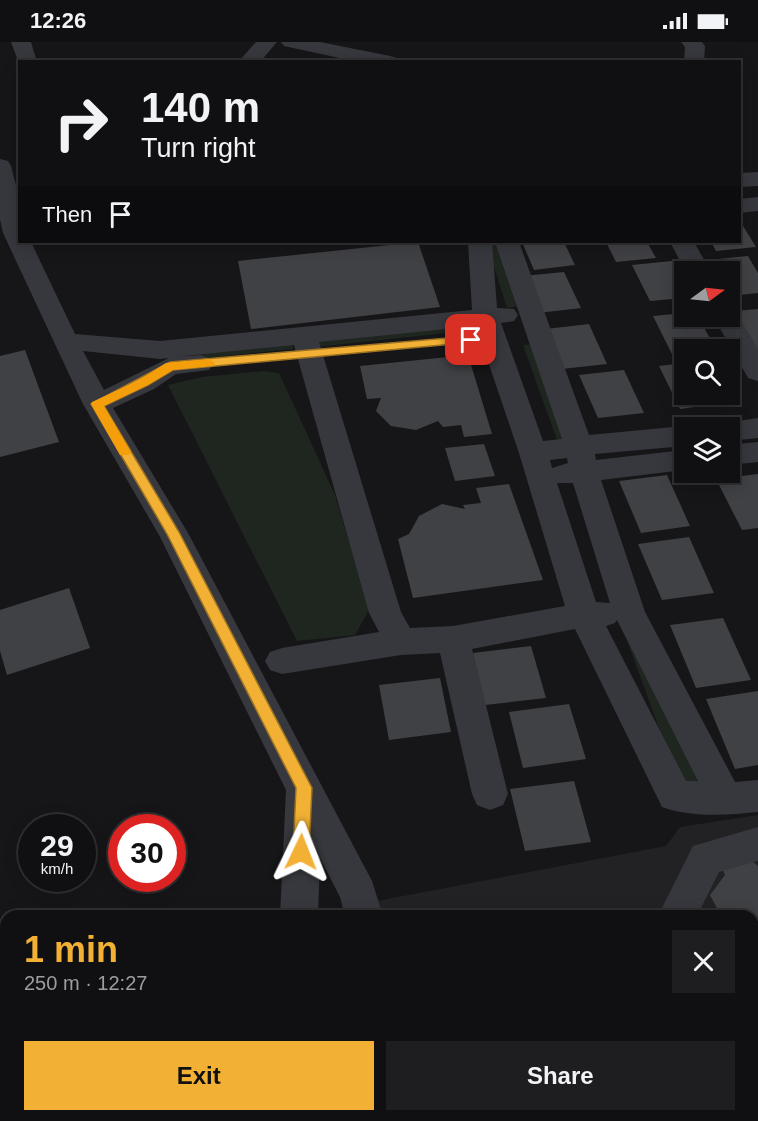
<!DOCTYPE html>
<meta charset="utf-8">
<style>
body{margin:0;font-family:Helvetica,sans-serif;background:#1e1e20;color:#f1f3f6;height:100vh;display:flex;flex-direction:column;font-size:22px;white-space:nowrap}
*{box-sizing:border-box;margin:0}
p{font-size:20px;color:#9c9d9f}
.icon{flex:none;width:33px;height:33px;fill:none;stroke:currentColor;stroke-width:2;stroke-linecap:round;stroke-linejoin:round}
.map{position:relative;flex:1;overflow:hidden}
.details{position:absolute;left:0px;top:868px;width:759px;height:212px;display:flex;flex-direction:column;background:#101012;border-radius:18px 18px 0 0;box-shadow:0 3px 15px #0003,0 0 0 2px #303032}
.details>*{flex:none}
.banner{position:absolute;left:18px;top:18px;width:723px;height:183px;border-radius:0px;box-shadow:0 3px 15px #0003,0 0 0 2px #303032;background:#101012;color:#f1f3f6;overflow:hidden}
.needle{width:39px;rotate:75deg}
.fabs{position:absolute;left:674px;top:219px;display:grid;gap:12px}
.fabs a{display:grid;place-items:center;width:66px;height:66px;border-radius:0px;background:#101012;box-shadow:0 3px 15px #0003,0 0 0 2px #303032;font-size:30px}
.speed{position:absolute;left:18px;top:772px;display:flex;gap:12px;font-size:30px;font-weight:700;text-align:center}
.speed>*{display:grid;place-content:center;width:78px;height:78px;border-radius:50%;background:#101012;box-shadow:0 3px 15px #0003,0 0 0 2px #303032;line-height:1}
.speed small{font-size:15px;font-weight:400}
.speed .limit{border:9px solid #d22;background:#fff;color:#111}
.pin{position:absolute;display:grid;place-items:center;width:51px;height:51px;color:#fff;margin:-26px;border-radius:12px;box-shadow:0 3px 9px #0006}
.me{position:absolute;width:66px;margin:-33px;rotate:2deg;stroke-linejoin:round;filter:drop-shadow(0 0 4px #0008)}
.turn{display:flex;align-items:center;gap:21px;height:126px;padding:0 24px;font-size:27px}
.turn .icon{width:78px;height:78px;stroke-width:2.5}
.turn b{display:block;font-size:42px;line-height:51px}
.then{display:flex;align-items:center;height:57px;padding:0 24px;background:#0003;gap:12px;font-size:22px}
.round{display:grid;place-items:center;flex:none;width:63px;height:63px;border-radius:0px;background:#1e1e20}
.summary{display:flex;align-items:center;justify-content:space-between;height:102px;padding:0 24px}
h1{font-size:36px;font-weight:700;line-height:45px;color:#f2b134}
.button{display:flex;gap:12px;margin-top:auto;padding:12px 24px}
.button a{flex:1;height:69px;border-radius:0px;background:#f2b134;color:#111;font-size:24px;font-weight:700;line-height:69px;text-align:center}
.button a+a{background:#1e1e20;color:#f1f3f6}
.status{display:flex;justify-content:space-between;align-items:center;height:42px;padding:0 30px;background:#101012;direction:ltr}
.status svg{height:16px;fill:currentColor}
.map>svg:first-child{display:block}
.built{fill:#222225}
.green{fill:#1e261f}
.building{fill:#404145}
.lines{fill:none;stroke-linecap:round;stroke-linejoin:round}
.minor{fill:#37383d;fill-rule:evenodd}
.route{fill:#f2b134;stroke:#9d7322;stroke-width:1.5}
.slow{fill:#f59e0b}
</style>
<div class="status"><b>12:26</b><svg viewBox="0 0 49 12"><path d="M0 12V9h3v3zM5 12V6h3v6zM10 12V3h3v9zM15 12V0h3v12zM26 1h20v11H26zM47 4h2v5h-2z"/></svg></div>
<div class="map">
<svg width="758" height="1079" viewBox="0 0 758 1079">
<rect width="100%" height="100%" fill="#161618"/>
<path class="built" d="M758,773V1079H311V1074H753V874H308V872L666,804L680,785Z"/>
<path class="green" d="M500,201L522,264L507,266L487,203Z
M453,285L455,290L317,305L316,300Z
M292,301L293,307L196,317L199,311Z
M536,302L581,398L558,401L523,303Z
M263,329L279,331L335,453L369,568L355,593L297,599L168,343L202,335Z
M624,590L708,737L679,741Z"/>
<path class="building" d="M740,179L756,205L716,209L711,200H740Z
M418,200L440,265L251,287L238,219Z
M522,200H564L575,223L534,228Z
M606,200H647L656,216L616,220Z
M748,214L758,231V251L729,254V230H714L708,218Z
M672,219L684,241V256L650,259L632,223Z
M564,230L581,266L538,271L523,234Z
M758,267V310L735,269Z
M684,271V274H698L716,308H684V312L673,314L653,274Z
M589,282L607,322L562,327L546,287Z
M25,308L59,400L0,415V314Z
M468,313L492,392L464,395L461,383L443,385L438,379L416,388L391,384L376,369L381,356L367,357L360,324Z
M684,321V352H721L725,361L680,367L659,324Z
M624,328L644,371L598,376L579,333Z
M484,402L495,434L455,439L445,406Z
M758,432V486L742,488L716,437Z
M667,433L690,484L641,491L619,439Z
M509,442L543,538L413,556L398,497L409,492L419,474L442,462L465,467L463,463L481,461L476,446Z
M689,495L714,551L662,558L638,502Z
M69,546L90,606L7,633L0,609V568Z
M723,576L751,638L696,646L670,583Z
M531,604L546,656L485,663L473,611Z
M440,636L451,690L389,698L379,643Z
M758,649V723L735,727L706,657Z
M569,662L586,717L523,726L509,670Z
M574,739L591,800L525,809L510,747Z
M746,814L758,824V942L753,933V874H721L710,853L725,833L720,821Z"/>
<g class="lines">
<path class="minor" d="M11,0H31L37,20H20V24Z
M256,0H277L260,20H238Z
M281,0H320L390,14L397,16L400,20H358L284,4Z
M681,0H702L705,4L704,20H684L685,5Z
M0,117L8,119L11,124L20,159V200H31L75,292L160,299L472,268L468,200H492L497,266L514,267L518,273L514,279L501,281L543,399L562,397L495,200H519L589,393L684,384L688,386H684V404L595,412L596,418L684,408V428L601,438L645,570L735,740L758,738V770C727,773 692,776 662,765L575,587L472,607L508,752L503,763L490,768L477,763L472,752L440,611L401,613L282,632L270,628L265,619L270,610L282,606L379,590L369,571L294,303L175,315L200,313L209,316L213,322L209,328L176,332L154,347L113,366L188,491L372,839L383,874H345L340,855L320,816L318,874H280L286,748L159,493L83,362L3,191L0,177ZM476,284L519,411L565,564L453,584L410,586L401,570L319,300ZM83,309L160,317L169,316L104,348ZM567,416L568,421L552,426L550,418ZM557,441H573L610,561L596,560ZM617,578L698,739H686L606,584L615,581Z
M758,130V144L740,145V131Z
M758,155V169L740,171V157Z
M670,200H694L711,230H686Z
M729,267L735,268L758,307V339L748,336L713,274H729Z
M758,376V396L729,399V386H717L719,382Z
M758,400V420L729,423V403Z
M758,785V819L719,830L697,874H658L693,804Z
M268,1074H312V1079H268Z
M407,1074H451L453,1079H409Z
M633,1074H677L678,1079H634Z"/>
</g>
<path class="route" d="M471,294L477,298L475,300L173,328L148,343L104,364L179,490L312,746L309,810L307,816L301,818L295,816L293,810L296,746L167,492L91,362L170,320Z"/>
<path class="slow" d="M209,317L215,321L213,324L173,328L148,343L104,364L131,410L129,413H120L91,362L92,360L139,338L166,321Z"/>
</svg>
<div class="fabs">
<a><svg class="needle" viewBox="-14 -14 28 28"><path d="M0-13l5 13h-10z" fill="#e53935"/><path d="M0 13l5-13h-10z" fill="#9c9d9f"/></svg></a>
<a><svg class="icon" aria-label="search" viewBox="0 0 24 24"><circle cx="10" cy="10" r="6"/><path d="M15 15l6 6"/></svg></a>
<a><svg class="icon" aria-label="layers" viewBox="0 0 24 24"><path d="M12 4l9 5-9 5-9-5zM3 14l9 5 9-5"/></svg></a>
</div>
<div class="speed"><div>29<small>km/h</small></div><div class="limit">30</div></div>
<div class="pin" style="left:471px;top:298px;background:#d93025"><svg class="icon" aria-label="arrive" viewBox="0 0 24 24"><path d="M6 21V4h12l-3 4 3 4H6"/></svg></div>
<svg class="me" style="left:301px;top:810px" viewBox="-20 -20 40 40"><path d="M0-17L14 15 0 8-14 15z" fill="#f2b134" stroke="#fff" stroke-width="4"/></svg>
<div class="banner">
<div class="turn"><svg class="icon" aria-label="right" viewBox="0 0 24 24"><path d="M7 20v-9h11M14 6l5 5-5 5"/></svg><div><b>140 m</b>Turn right</div></div>
<div class="then">Then<svg class="icon" aria-label="arrive" viewBox="0 0 24 24"><path d="M6 21V4h12l-3 4 3 4H6"/></svg></div>
</div>
<section class="details">
<div class="summary"><div><h1>1 min</h1><p>250 m · 12:27</p></div><a class="round"><svg class="icon" aria-label="close" viewBox="0 0 24 24"><path d="M6 6l12 12M18 6L6 18"/></svg></a></div>
<div class="button"><a>Exit</a><a>Share</a></div>
</section>
</div>
